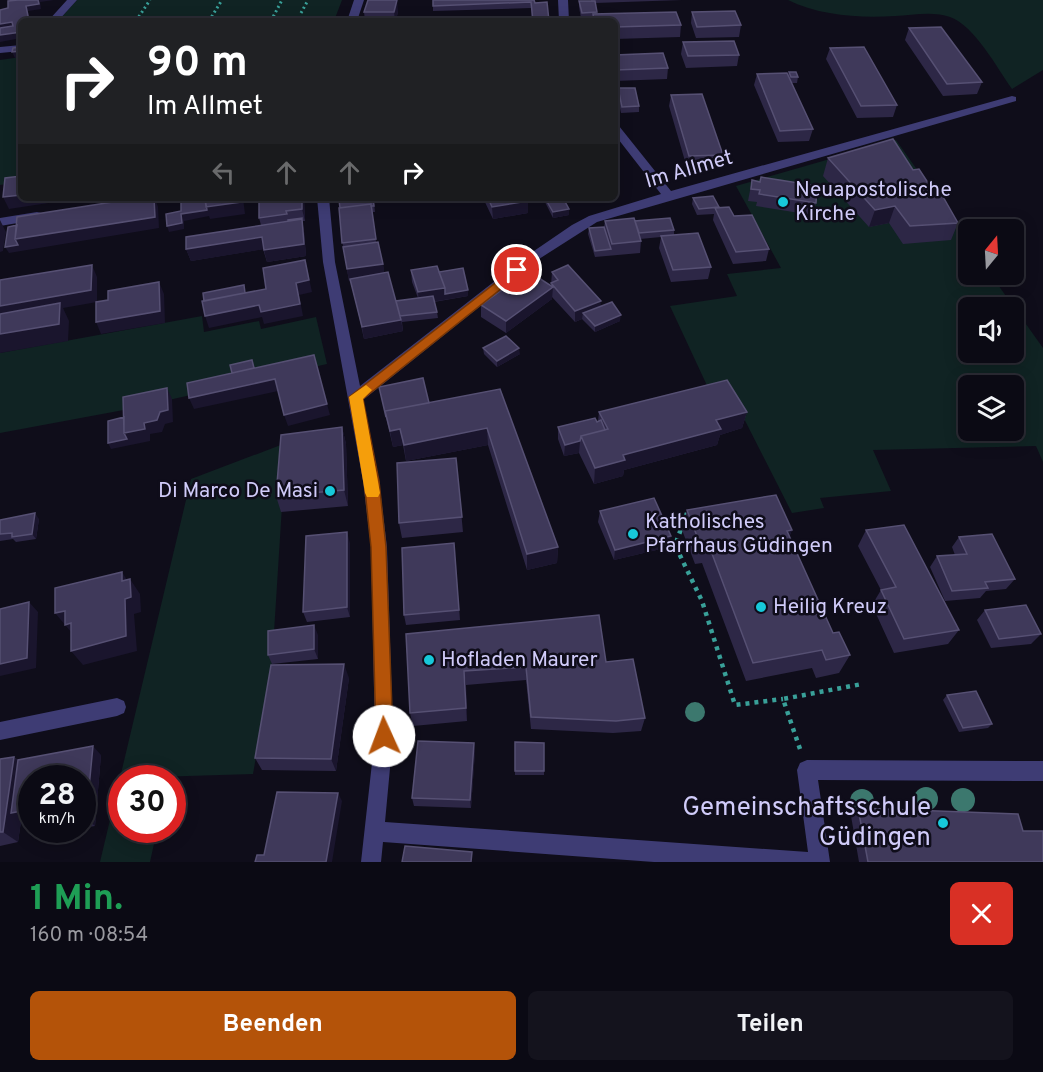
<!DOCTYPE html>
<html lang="de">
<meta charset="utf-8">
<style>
body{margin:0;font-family:Overpass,sans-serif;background:#14131d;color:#f1f3f6;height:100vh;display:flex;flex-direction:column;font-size:22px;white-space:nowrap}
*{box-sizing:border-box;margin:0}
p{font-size:20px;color:#9a9aa0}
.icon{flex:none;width:33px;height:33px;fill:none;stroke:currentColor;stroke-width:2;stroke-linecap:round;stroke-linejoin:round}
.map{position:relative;height:862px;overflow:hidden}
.side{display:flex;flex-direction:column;background:#0b0a14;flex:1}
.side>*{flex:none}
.guide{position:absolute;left:18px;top:18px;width:600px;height:183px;border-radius:9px;box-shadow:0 3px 15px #0003,0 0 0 2px #2b2b34;background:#202124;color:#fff;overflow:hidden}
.needle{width:39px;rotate:18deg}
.buttons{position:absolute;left:958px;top:219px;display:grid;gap:12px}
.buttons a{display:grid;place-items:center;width:66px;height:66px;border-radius:9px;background:#0b0a14;box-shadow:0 3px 15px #0003,0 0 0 2px #2b2b34;font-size:30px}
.speed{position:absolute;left:18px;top:765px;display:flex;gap:12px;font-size:30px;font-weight:700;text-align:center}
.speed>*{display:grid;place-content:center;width:78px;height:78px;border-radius:50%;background:#0b0a14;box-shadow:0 3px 15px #0003,0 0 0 2px #2b2b34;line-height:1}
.speed small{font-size:15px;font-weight:400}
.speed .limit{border:9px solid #d22;background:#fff;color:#111}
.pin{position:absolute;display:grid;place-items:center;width:51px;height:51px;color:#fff;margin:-26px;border:3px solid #fff;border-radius:50%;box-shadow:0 2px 6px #0007}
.me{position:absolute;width:66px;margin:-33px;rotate:358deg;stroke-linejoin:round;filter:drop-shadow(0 0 4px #0008)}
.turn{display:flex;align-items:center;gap:21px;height:126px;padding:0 30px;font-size:27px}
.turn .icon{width:78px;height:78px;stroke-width:2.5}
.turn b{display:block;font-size:42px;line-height:51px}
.lanes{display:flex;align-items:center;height:57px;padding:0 30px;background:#0003;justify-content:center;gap:30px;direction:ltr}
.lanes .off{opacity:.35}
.round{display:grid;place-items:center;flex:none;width:63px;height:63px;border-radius:9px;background:#14131d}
.overview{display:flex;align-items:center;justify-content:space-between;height:102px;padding:0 30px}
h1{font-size:36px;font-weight:700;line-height:45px;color:#1e9e55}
.button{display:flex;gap:12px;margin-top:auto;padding:12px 30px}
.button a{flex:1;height:69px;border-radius:9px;background:#b45309;color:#fff;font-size:24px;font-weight:700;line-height:69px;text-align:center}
.button a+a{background:#14131d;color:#f1f3f6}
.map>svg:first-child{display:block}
.green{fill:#102323;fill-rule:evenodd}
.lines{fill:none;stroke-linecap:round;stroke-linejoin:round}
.path-far1{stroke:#39a099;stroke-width:3;stroke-dasharray:2 3;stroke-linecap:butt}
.path{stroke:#39a099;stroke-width:4.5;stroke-dasharray:4 5;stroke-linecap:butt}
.minor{fill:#3e3c74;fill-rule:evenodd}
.tree{fill:#3c786e}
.wall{fill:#2d2746}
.shaded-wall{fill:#1a152d}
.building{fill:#3f395a;stroke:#565073;stroke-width:1.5}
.route{fill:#b45309;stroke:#753606;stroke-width:1.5}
.slow{fill:#f59e0b}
.poi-dot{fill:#17c8d9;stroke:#0f0d1a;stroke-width:2}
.labels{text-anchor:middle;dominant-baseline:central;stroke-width:5;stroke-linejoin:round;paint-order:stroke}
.street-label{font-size:21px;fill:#d0cbf9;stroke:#0f0d1a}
.poi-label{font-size:21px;fill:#d0cbf9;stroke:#0f0d1a;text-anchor:start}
.near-poi-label{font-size:26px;fill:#d0cbf9;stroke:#0f0d1a;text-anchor:end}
</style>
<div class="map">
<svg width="1043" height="862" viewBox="0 0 1043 862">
<rect width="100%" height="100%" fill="#0f0d1a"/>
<path class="green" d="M77,0H342L334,21H58Z
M788,0H1043V70L1012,89C997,68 975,26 950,17C934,11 912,15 895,16C859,18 821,16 788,0Z
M21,57V115L17,138H21V182L0,185V60Z
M896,140L969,243V274L991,275L1043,348V462L1036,446L873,450L891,491L820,498L824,508L792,513L729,389L710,392L670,306L737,296L727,274L781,268L736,186ZM969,308H1014V352H969ZM969,386H1014V430H969Z
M202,316L204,332L259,321L261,329L316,317L327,364L129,409L0,433V353Z
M286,443L272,664L253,774L122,778V830H157L150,862H100L191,479Z"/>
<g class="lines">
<path class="path-far1" d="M301,13L308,0
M136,21L150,0
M209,21L222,0
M271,21L282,0"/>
<path class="path" d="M687,513L675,545L702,601L735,705L783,699
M800,749L783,699L862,684"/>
<path class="minor" d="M67,0H77L58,21H48Z
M354,0H364L357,21H347Z
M558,0H568L569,21H559Z
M21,45V51L0,53V47Z
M1012,96L1016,97V101L597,222L539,259L363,400L379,481L387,547L393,736L385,822L808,852L797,770L800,763L807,760L1043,761V781L818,780L830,862H654L383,842L381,862H361L375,736L371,547L363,481L323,262L317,198H329L335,262L360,386L531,253L572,225L589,216L661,194L615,135V125L619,126L671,191Z
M37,212L41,213V219L0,226V218Z
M117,698L124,701L126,707L124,713L117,716L0,740V722Z"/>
</g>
<g class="tree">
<circle cx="695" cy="712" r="10"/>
<circle cx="926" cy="799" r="12"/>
<circle cx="963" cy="800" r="12"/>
<circle cx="862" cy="801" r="12"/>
</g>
<path class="wall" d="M433,0L535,3L549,21H532L531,8L433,11Z
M591,0H682L595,3L597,14L681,25L680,37L615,39V21H592V18H581L579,7V1H591Z
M398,11L396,21H365L364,12Z
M692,12L741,25L739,37L696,38L691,23Z
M909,28L982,82L977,94L943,96L905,40Z
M683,42L739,55L737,66L686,68L681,54Z
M830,48L897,105L893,117L857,118L826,59Z
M615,55L668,68L667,79L615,81Z
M789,72L798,77L797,83H791L813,129L809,141L778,142L754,85L757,74L788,75Z
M618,88L639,106V112L621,113L617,94Z
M671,95L723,155L721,167L687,168L669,106Z
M828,158L913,170L958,223L951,240L903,244L889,223L869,227L823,176Z
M752,180L816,203L812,215L756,206L757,202L748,201Z
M259,198H304L305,221H302L304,231L306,256L267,262L263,249L191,261L186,249L261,225L259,218Z
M339,198H377L378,203H374L375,212H372L376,242L383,264L384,273L396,301L418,298L412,282L411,270L439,272L468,296L434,302L437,312L438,318L402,322L403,331L364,339L351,281H349L343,247L339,208H340Z
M483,198H526L528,213L493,219Z
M543,198H563L569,215L553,218Z
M693,198L719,207L734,216L769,249L766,261L733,264L713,220L714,214L697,215L692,204Z
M605,221H635L674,230V235L711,267L708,279L671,282L659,248L661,237L640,239L641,241L640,253L595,257L588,234L589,228L604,227Z
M552,272L600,307L620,321L595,332L582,319L575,322L552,297V299L506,333L481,317V305L551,285Z
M483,348L520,354L497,367L484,354Z
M379,387L429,403L500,389L558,547L557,563L527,570L488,445L406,461L403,445L393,447Z
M599,412H747L742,428L720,435L717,445L624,470L623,476L594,484L579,453L564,456L558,439V427L598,421Z
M342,427L346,444L348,506L281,512L276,496Z
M456,458L463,532L402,538L399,523Z
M687,510L792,530L789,537L833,633L850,655L839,673L816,678L812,668L746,681L702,563L695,564L682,530Z
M600,511L669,547L614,560L598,522Z
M39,519L36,539L16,542L13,539L0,541V520Z
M866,530L959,630L948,644L894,653L872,605L881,590L858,546Z
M959,537L1015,579L1006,589L986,591L980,598L945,601L930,567L937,556L955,555L952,547Z
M350,543V617L307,622L303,612Z
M454,543L460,620L406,625L404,615Z
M985,610L1041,634L1031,644L991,648L977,620Z
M406,634L606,662L645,718L641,731L613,733L531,729L526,680L466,685L467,721L413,726L410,713Z
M318,635V659L272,664L268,655Z
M349,678L336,771L262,770L255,758Z
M947,695L992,724L988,728L959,732L943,700Z
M515,742L544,743V775H515Z
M475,751L471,808L414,806L412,798Z
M101,755L95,826L82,828V778L21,821L18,842L0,846V759L14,757L18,760Z
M858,808L1023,831L1043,862H859L851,816Z
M59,830H77L62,832Z"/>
<path class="shaded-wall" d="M38,0H54L40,2L41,9L28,11L30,21H29L26,6Z
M397,0L398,11L396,21H395L394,12Z
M12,22L15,28L0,31V24Z
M21,32V38L0,42V35Z
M21,51V57L15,58L12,52Z
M21,195V198H81L9,209L3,197Z
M154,198H155L158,207L159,228L9,253L5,247L15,239Z
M241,198H243L245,214L210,219L209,216L184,221V229L169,232L167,226L181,214Z
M302,198H304L305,221L302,209Z
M528,201V213L493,219L492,207Z
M895,206L889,223L869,227L875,210Z
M569,209V215L553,218V212Z
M302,218L304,231L306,256L267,262L264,250Z
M0,220L6,232L3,251L0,252Z
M262,237L265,249L191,261L186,249Z
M305,260L312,292L299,295L303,316L264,324L262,317L209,328L205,316L296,283Z
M383,264L385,276L349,281L347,269Z
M92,265L97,277V302L63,308L69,321L68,341L0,353V306Z
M159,282L164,294L165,323L101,334L96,322Z
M553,287L552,299L506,333V321Z
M445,288L468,290V296L419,304L418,292Z
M601,301L600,312L583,313L582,319L575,322V311Z
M621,315L620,321L595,332V326Z
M401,320L403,331L364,339L362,327Z
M519,348L520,354L497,367V361Z
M275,379L278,391L194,409L189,398Z
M167,388L172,399L173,422L165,424L162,432L150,434V441L111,449L108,443L144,423Z
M327,404L330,415L288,426L284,415Z
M747,412L742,428L720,435L717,445L624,470L623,476L594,484L595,468L623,455L716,420Z
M342,427L346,444L348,506L344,490Z
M487,428L488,445L406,461L404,445Z
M400,429L403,445L393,447L390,431Z
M580,441L579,453L564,456L565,445Z
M35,513L39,519L36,539L32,534Z
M792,530L784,550L787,531Z
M347,532L350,543V617L347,607Z
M671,536L669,547L614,560L615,550Z
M558,547L557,563L527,570V554Z
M122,572L130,585V579L140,594L141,612L134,614L137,651L83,665L71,651L122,581Z
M29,602L38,612L36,668L0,676V664Z
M65,611L77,626V639L55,613Z
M314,625L318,635V659L314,649Z
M344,664L349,678L336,771L331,759Z
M464,671L466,685L467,721L466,708Z
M474,743L475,751L471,808L470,800Z
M93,746L101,755L95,826L86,819Z
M14,757L28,769L32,809V819L21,821L18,842L3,832Z
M338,793L342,801L332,862H326Z"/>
<path class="building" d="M18,0H38L39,4L26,6L29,21H21V32L0,35V28L13,26L12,22L0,24V10L8,8V1Z
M368,0H397L394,12H364Z
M433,0H534L535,3L547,2L549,21H533L531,2L433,6Z
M579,1H595L597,12L582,13Z
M735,11L741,25L697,27L692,12Z
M676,12L681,25L615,27V21H594L593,14Z
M941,27L982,82L947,84L909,28Z
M734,41L739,55L688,56L683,42Z
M21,47V51L12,52L13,48Z
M864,47L897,105L861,106L830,48Z
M663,53L668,68L615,70V55Z
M789,72H796L798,77H791Z
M787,73L813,129L780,131L757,74Z
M618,88H635L639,106L622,107Z
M702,94L723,155L689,156L671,95Z
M893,139L913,170L919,169L936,195H942L958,223L910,226L895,206L875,210L828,158Z
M21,176V195L3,197L5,178Z
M761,177L817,186L816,203L759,194L760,190L751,189L752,180L760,182Z
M713,196L719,207L699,209L693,198Z
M138,198H154L155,217L15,239L17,217Z
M181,198H205L207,210L181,214L182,223L167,226L166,214L181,211Z
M205,198H241V202L206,207Z
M259,198H302V209L286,211L287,214L259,218Z
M361,198H373L374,206H371V204L340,208L339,200Z
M488,198H526L528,201L492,207Z
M545,198H563L569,209L553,212Z
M371,204L376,239L342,243L339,208Z
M729,207L734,216L752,215L769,249L736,252L715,208Z
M302,218V219L288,221V220Z
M634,218L641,241L612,244L605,221Z
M670,218L674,230L639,233L635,221Z
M302,219L304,244L264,250L262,237L186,249V237Z
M17,225L15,239L18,245L5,247L8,227Z
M604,227L611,249L595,251L589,228Z
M698,233L711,267L673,270L661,236Z
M378,242L383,264L347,269L343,247Z
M305,260L309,280L296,283L300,304L261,312L259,305L205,316L202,301L266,289L263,268Z
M92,265L91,290L0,306V280Z
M568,265L601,301L575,311L551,283L558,280L552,272Z
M437,266L445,288L418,292L411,270Z
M463,268L468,290L445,294V288L439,272Z
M528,271L553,287L506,321L481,305Z
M388,272L401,320L362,327L350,279Z
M159,282L160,311L96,322V302L108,300V291Z
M244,285L245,293L204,301L203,293Z
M433,296L437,312L400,316L396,301Z
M612,302L621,315L595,326L583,313Z
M60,303L59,324L0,334V314Z
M506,336L519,348L497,361L483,348Z
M314,355L327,404L284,415L275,379L189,398L187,383Z
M252,360L254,368L232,373L230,365Z
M423,378L429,403L385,411L386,417L379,387Z
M727,380L747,412L716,420L721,429L623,455L625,460L595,468L581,436L608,429L599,412Z
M167,388L168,410L160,412L157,420L144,423L145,429L124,433L123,397Z
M500,389L558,547L527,554L487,428L404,445L400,429L390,431L385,411Z
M124,417V433L127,439L108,443V421Z
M595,418L597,422L601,420L605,430L581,436L580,441L565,445L558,427Z
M342,427L344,490L276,496L281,435Z
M456,458L462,517L399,523L397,463Z
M776,495L792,530L787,531L833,633L839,632L850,655L826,660L822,650L753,663L708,543L700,544L687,510Z
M654,498L671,536L615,550L600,511Z
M35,513L32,534L12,537V533L0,534V520Z
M904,525L959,630L904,639L881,590L896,587L866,530Z
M347,532V607L303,612L306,536Z
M992,534L1015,579L985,582L988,588L952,591L937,556L967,554L959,537Z
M454,543L459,610L404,615L402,548Z
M122,572V581L130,579L131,597L125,599L126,636L71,651V623L65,625V611L55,613V588Z
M29,602L27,658L0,664V609Z
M1026,605L1041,634L999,639L985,610Z
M599,615L606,662L633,659L645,718L616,721L531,717L526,667L464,671L466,708L410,713L406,634Z
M314,625V649L268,655V631Z
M344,664L331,759L255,758L271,665Z
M976,691L992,724L963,728L947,695Z
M418,741L474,743L470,800L412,798Z
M515,742L544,743V771H515Z
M93,746L86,819H82V778H32V809L11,813L18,760Z
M14,757L3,832H0V759Z
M277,792L338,793L326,862H255L257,855H264Z
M858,808L1018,814L1023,831H1043V862H868Z
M405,846L472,852L471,862H402Z"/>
<path class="route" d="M517,266L521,267V273L363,399L379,481L386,547L393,736L390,742L384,745L378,742L376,736L371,547L364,481L349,397Z"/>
<path class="slow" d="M366,385L372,390L363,399L380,493L378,497H367L365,493L349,397Z"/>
<g class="poi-dot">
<circle cx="783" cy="202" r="6"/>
<circle cx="330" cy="491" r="6"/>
<circle cx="633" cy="534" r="6"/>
<circle cx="761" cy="607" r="6"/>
<circle cx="429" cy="660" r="6"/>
<circle cx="943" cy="823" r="6"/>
</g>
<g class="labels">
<g class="street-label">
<text transform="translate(689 170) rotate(-16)">Im Allmet</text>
</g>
<g class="poi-label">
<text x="795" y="190">Neuapostolische<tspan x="795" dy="24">Kirche</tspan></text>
<text x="318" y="491" text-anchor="end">Di Marco De Masi</text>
<text x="645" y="522">Katholisches<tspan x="645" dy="24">Pfarrhaus Güdingen</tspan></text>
<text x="773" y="607">Heilig Kreuz</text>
<text x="441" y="660">Hofladen Maurer</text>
</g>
<g class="near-poi-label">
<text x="931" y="808">Gemeinschaftsschule<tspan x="931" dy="30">Güdingen</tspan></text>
</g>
</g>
</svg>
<div class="buttons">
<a><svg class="needle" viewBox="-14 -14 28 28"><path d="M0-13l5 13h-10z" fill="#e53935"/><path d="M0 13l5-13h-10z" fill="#9a9aa0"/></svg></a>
<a><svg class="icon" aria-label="sound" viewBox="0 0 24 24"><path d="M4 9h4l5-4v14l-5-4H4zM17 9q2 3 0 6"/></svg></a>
<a><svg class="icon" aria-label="layers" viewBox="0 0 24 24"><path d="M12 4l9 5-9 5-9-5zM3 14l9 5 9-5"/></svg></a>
</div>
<div class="speed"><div>28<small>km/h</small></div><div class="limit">30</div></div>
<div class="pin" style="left:517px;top:270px;background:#d93025"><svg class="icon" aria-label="arrive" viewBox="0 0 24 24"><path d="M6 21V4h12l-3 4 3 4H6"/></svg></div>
<svg class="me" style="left:384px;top:736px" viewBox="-20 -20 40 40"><circle r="19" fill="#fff"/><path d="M0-13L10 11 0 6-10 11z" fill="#b45309"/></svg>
<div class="guide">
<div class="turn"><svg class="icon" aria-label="right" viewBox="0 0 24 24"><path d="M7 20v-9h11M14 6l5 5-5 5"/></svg><div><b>90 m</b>Im Allmet</div></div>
<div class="lanes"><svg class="icon off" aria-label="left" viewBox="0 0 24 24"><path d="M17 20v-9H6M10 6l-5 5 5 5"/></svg><svg class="icon off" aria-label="ahead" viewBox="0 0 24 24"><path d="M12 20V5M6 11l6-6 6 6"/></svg><svg class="icon off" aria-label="ahead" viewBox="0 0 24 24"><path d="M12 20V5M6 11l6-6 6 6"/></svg><svg class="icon" aria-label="right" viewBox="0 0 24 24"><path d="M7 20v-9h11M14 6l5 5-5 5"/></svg></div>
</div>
</div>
<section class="side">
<div class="overview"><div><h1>1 Min.</h1><p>160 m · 08:54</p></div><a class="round" style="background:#d93025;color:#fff"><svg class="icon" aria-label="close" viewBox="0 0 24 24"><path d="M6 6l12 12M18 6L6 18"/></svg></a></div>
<div class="button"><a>Beenden</a><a>Teilen</a></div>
</section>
